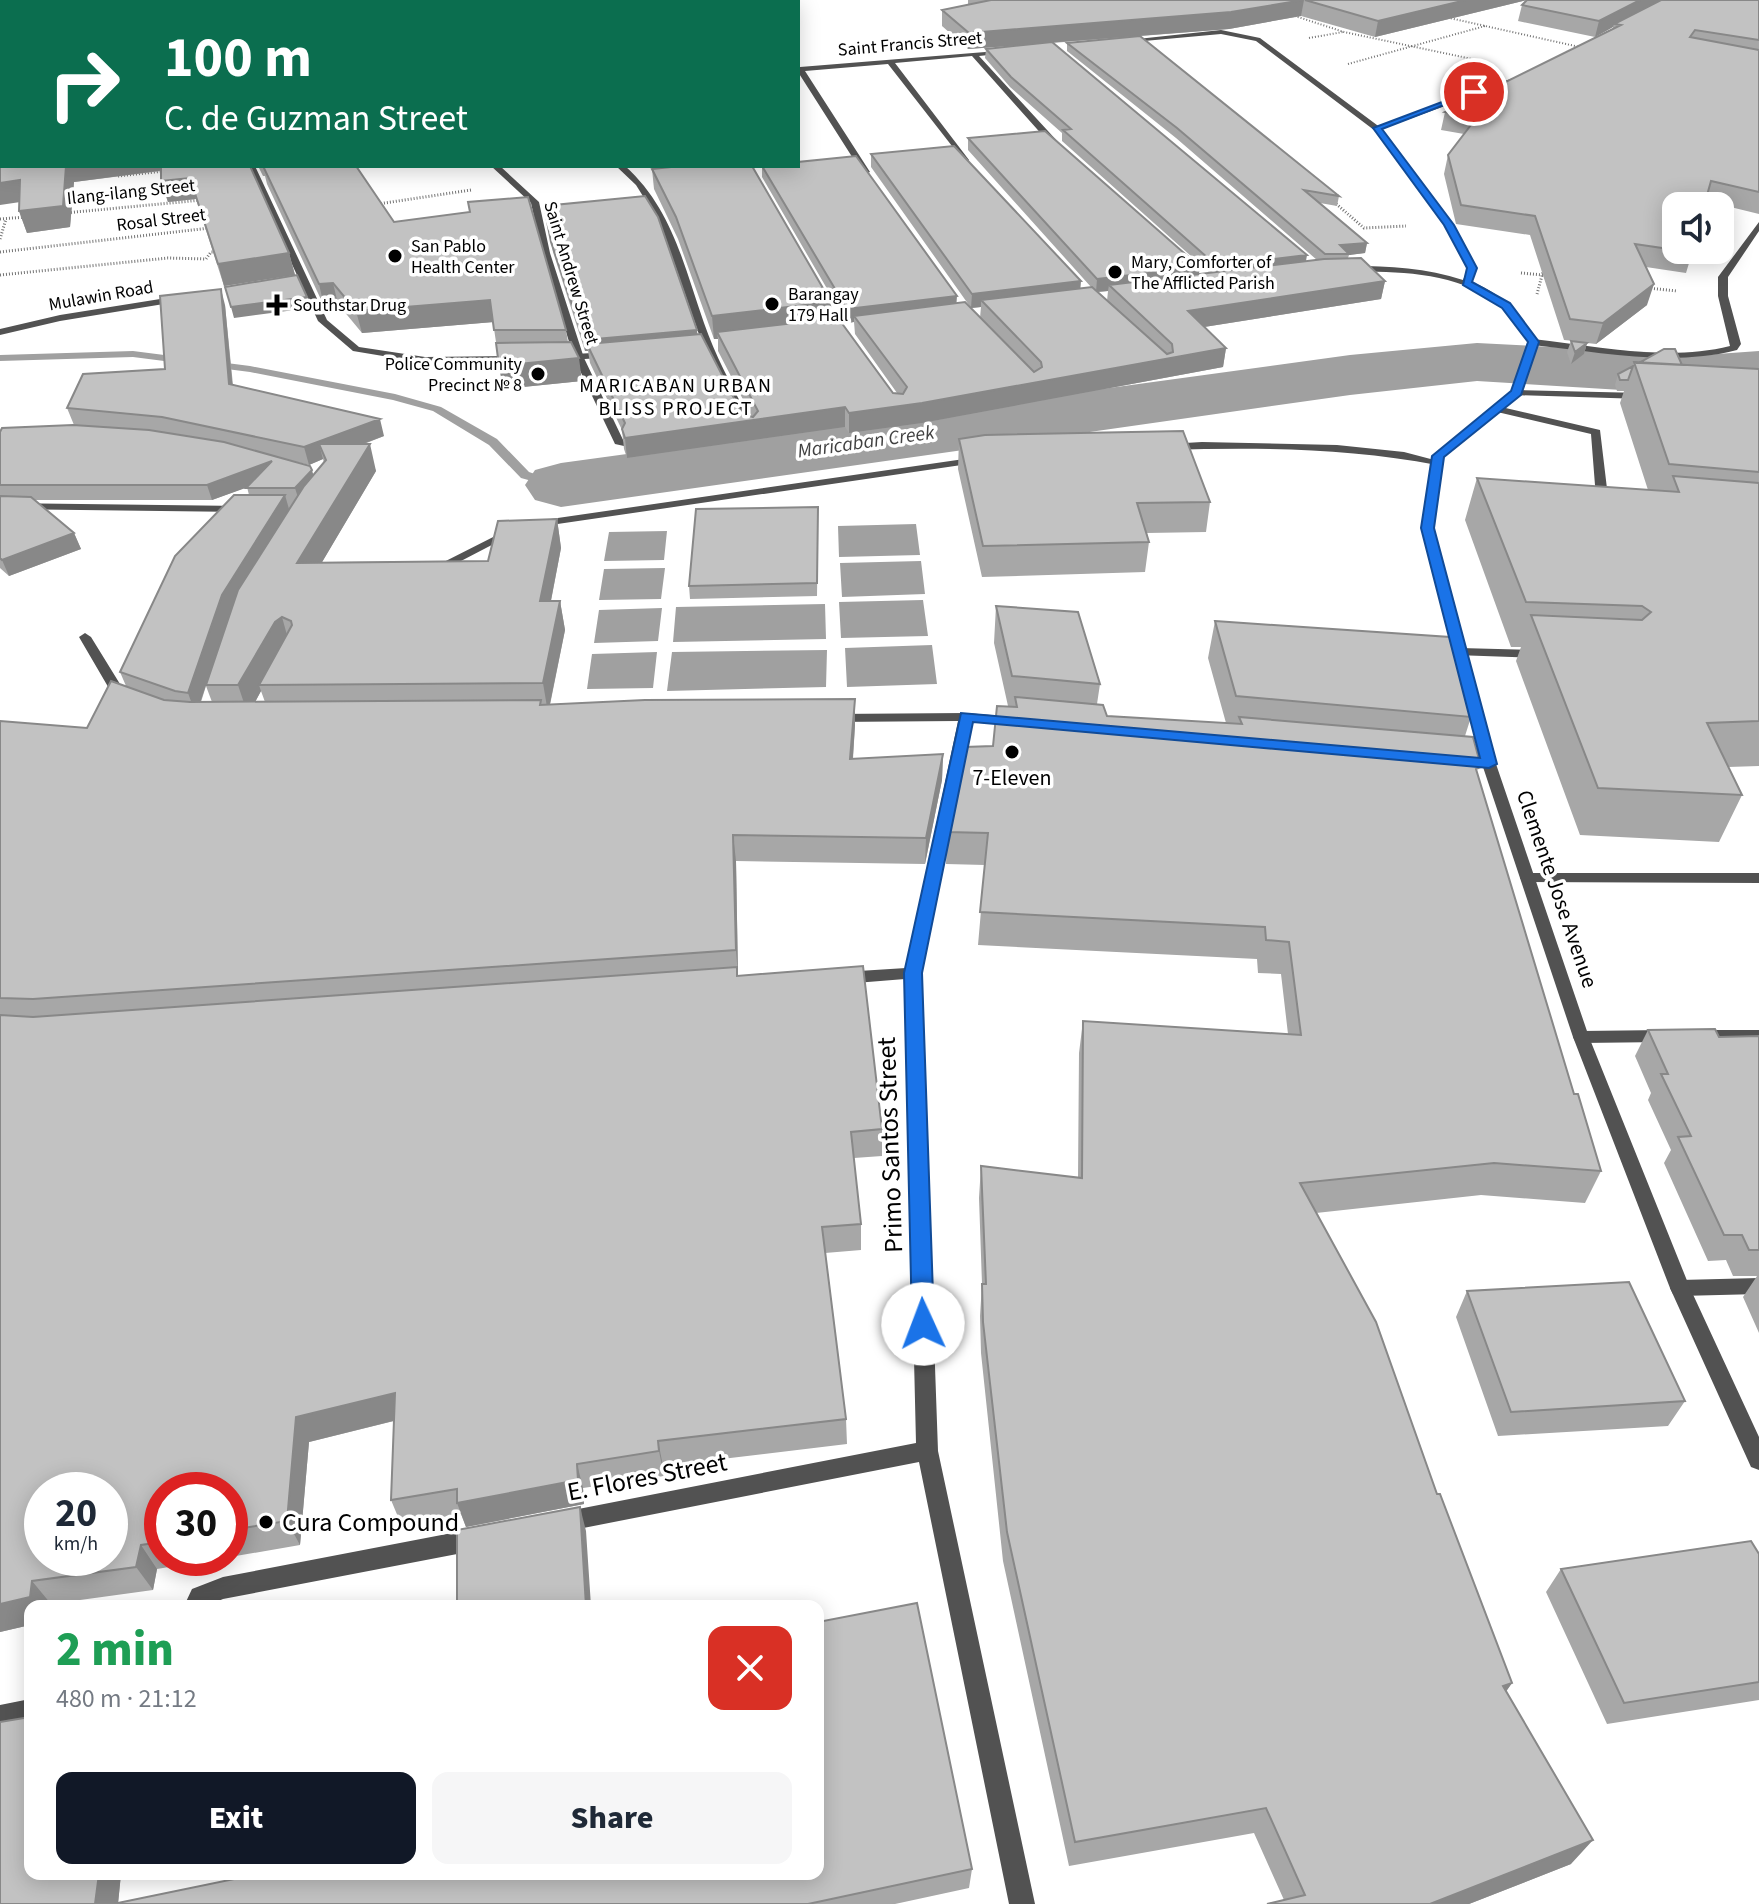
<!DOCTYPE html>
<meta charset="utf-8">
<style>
body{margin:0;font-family:"Source Sans 3",sans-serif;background:#f6f6f7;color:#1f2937;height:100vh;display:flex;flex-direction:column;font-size:30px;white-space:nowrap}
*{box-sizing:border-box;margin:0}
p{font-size:26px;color:#747a83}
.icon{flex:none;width:44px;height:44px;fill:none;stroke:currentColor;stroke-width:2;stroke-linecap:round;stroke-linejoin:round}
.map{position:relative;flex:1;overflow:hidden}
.panel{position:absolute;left:24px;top:1600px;width:800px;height:280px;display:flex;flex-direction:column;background:#fff;border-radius:16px;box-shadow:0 4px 20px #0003}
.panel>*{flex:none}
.hud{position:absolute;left:0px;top:0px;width:800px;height:168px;box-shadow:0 4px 20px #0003;background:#0b6e4f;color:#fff;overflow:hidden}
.buttons{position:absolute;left:1662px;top:192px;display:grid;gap:16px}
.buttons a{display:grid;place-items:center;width:72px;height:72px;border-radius:16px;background:#fff;box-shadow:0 4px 20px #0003;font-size:40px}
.speed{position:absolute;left:24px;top:1472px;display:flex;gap:16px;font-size:40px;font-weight:700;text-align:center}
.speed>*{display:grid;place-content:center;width:104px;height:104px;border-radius:50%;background:#fff;box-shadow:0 4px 20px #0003;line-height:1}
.speed small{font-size:20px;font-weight:400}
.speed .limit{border:12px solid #d22;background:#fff;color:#111}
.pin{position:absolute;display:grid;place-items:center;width:68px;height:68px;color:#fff;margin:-34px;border:4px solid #fff;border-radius:50%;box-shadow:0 2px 8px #0007}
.me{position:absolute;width:88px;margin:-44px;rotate:358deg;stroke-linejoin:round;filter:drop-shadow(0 0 6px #0008)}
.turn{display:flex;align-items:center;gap:28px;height:168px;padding:0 32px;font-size:36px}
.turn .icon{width:104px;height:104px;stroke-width:2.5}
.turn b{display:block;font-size:56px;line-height:68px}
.round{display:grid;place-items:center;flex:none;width:84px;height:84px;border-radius:16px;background:#f6f6f7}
.overview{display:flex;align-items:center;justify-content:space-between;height:136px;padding:0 32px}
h1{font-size:48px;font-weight:800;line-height:60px;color:#1e9e55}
.cta{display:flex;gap:16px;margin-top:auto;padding:16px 32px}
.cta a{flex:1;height:92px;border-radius:16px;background:#111827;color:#fff;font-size:32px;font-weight:800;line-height:92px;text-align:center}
.cta a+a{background:#f6f6f7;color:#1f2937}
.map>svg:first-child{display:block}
.water{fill:#a0a0a0}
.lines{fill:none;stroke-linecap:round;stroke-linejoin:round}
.stream{fill:#a0a0a0;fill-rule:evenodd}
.river{fill:#a0a0a0;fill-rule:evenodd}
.path-far1{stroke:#747474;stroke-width:2;stroke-dasharray:1 2;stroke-linecap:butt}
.path{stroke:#747474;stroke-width:3;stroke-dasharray:1 2;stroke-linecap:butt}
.service{fill:#525252;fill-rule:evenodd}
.minor{fill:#525252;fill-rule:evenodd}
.tertiary{fill:#525252;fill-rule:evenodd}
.wall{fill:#a7a7a7;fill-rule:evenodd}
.shaded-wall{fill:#888}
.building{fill:#c2c2c2;stroke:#888;stroke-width:2;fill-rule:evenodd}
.route{fill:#1a73e8;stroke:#114b97;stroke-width:2}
.poi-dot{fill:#000;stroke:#fff;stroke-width:3}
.labels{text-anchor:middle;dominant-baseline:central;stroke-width:7;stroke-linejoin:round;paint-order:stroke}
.far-street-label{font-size:18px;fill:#000;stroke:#fff}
.far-poi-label{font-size:18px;fill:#000;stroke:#fff;text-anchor:start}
.far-neighbourhood-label{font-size:20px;letter-spacing:2px;fill:#000;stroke:#fff}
.far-water-label{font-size:20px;font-style:italic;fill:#414141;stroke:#fff}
.poi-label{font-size:22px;fill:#000;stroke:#fff}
.street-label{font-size:22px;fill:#000;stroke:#fff}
.near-street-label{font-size:26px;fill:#000;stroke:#fff}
.near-poi-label{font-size:26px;fill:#000;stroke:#fff;text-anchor:start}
</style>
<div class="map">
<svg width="1759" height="1904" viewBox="0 0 1759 1904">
<rect width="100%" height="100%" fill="#fff"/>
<path class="water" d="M916,524L920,555L839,557L838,526Z
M667,531L664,560L604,561L609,532Z
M921,561L925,594L842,597L840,563Z
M665,568L661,599L599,600L604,569Z
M923,600L928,636L841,638L839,602Z
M825,604L826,639L673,642L676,607Z
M662,608L658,641L594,643L599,610Z
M932,645L937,684L847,687L845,648Z
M827,650L826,687L667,691L672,652Z
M657,652L653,688L587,689L592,654Z"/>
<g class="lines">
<path class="stream" d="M133,351L250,366L395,394L441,407L497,439L529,472L567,485L561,489L521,478L489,445L433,411L393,400L250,372L133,357L0,361V355Z"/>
<path class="river" d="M1477,343L1703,355L1759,351V391L1703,395L1477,381L1350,395L561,507L535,500L525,485L535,470L561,463L1350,355Z"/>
<path class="path-far1" d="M1292,15L1344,32L1472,59
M1445,17L1584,48
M1309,38L1343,32
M1348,64L1485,26"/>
<path class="path" d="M118,176L164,171
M1334,202L1364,228L1406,226
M378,204L471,190
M65,213L202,200
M0,219L27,217
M0,239L6,219
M0,252L210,228
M1521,273L1543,275
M0,275L168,258L206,259L211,252H217
M1648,288L1677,291
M1537,294L1544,268"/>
<path class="service" d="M194,0H201L202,2H195Z
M1517,390L1642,393L1647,396L1642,399L1513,395V391Z
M1497,406L1600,430L1608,497L1614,502L1612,504H1604L1596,498L1591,434L1493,411V407Z
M1202,442L1337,445L1404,452L1442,462L1437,465C1348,448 1259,447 1168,450L1163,447L1168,444Z
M978,457L982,458V462L537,527L531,524L537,521Z
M511,528L515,529V533L436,574H428L426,571Z
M85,633L91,637L128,697L126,700H116L114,697L79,637Z
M1460,648L1538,650L1544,654L1538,658L1455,655L1454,652Z"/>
<path class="minor" d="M1221,30L1260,38L1381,128L1374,130L1256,41L1221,34L1122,43L1119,41Z
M1010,50L1008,53L979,56L1059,143V147H1053L972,56L895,63L969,160L966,164L888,64L805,71L870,172L863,174L798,72L800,67Z
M491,166H500L539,202L550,253L584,358L625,444L624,446L615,444L574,358L542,253L531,203Z
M616,166H625C672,208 684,266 704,323C715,355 731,384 746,413L745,415L736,413L703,346L661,225L636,185Z
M1759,222V231L1728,277V296L1741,344L1737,350C1671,367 1600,352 1533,345L1528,342L1533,339C1597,346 1667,362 1730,346L1718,296V277Z
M179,296L184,299L182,301L60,321L0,335V329L60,315Z
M0,503L242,506L248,509L242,512L0,509Z
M966,713L1017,717L1024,721L1017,725L972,722L921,973L938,1451L1035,1904H1009L919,1462L563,1532L555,1529L552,1522L555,1515L563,1512L916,1443L905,979L843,984L835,978L843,972L906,968L958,721L833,722L826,718L833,714Z
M1528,873H1759V883L1523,882L1520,878Z
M1665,1030L1671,1032L1673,1036L1671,1040L1665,1042L1581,1043L1575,1041L1573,1037L1575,1033L1581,1031Z
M1697,1030H1759V1042H1697L1691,1040L1689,1036L1691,1032Z
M1759,1278V1294L1680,1296L1673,1294L1670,1288L1673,1282L1680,1280Z
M478,1528L486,1532L489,1539L486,1546L478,1550L223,1599L207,1606H184L192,1589L223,1577Z
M30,1699V1723L0,1729V1705Z"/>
<path class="tertiary" d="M1519,76L1524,77L1382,129L1453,225L1476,268L1471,282C1503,293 1519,315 1538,342L1521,395L1443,457L1434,528L1496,764L1589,1037L1690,1288L1759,1437V1470L1751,1467L1670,1288L1573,1037L1482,764L1422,528L1433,456L1512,392L1528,342C1520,330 1513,317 1501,307C1462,273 1402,271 1352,272L1348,269L1352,266C1389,266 1427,268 1463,280L1468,268L1445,225L1373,128Z
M247,166H255L327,320L359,347L425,357L518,356L523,359L521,361L425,363L353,351L318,321Z
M610,352L613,353V357L557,361L552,358L557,355Z"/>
</g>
<path class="wall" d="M0,0H196L197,2H2L250,166L289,253L295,275L224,286L196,199L168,202L161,181V171L74,182L70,227L27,233L19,211V202Z
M968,0H1527L1375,37L1301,16L1229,29L1052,43L1306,261L1317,260L1176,138L1067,51V43L1339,196L1337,206L1320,203L1367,243L1365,253L1349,255L1348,258L1385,281L1381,299L1204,327L1226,348L1223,367L922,423L849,433L845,427L627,458L624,449L622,430L590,363L588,351H585L553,252L544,206L698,334L742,414L752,417L718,351V339H714L678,239L654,189L652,169L832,318L893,393H897L855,334L854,322L847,323L762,177V166L956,303L980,318L981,307L971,308L871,167V154L1080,289L1091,287L968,150V138L1199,274L1210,273L1062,141V133L1010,87L985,58L986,49L1040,44L968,49L942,26V10L970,4H968ZM1108,291L1107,301L1097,292Z
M1759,0V214L1706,201L1693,250L1686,273L1646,267L1647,305L1596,344L1587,343L1584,354L1571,364L1567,352L1571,341H1575L1564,340L1530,235L1456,224L1444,174L1448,155L1464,134L1441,130L1445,112L1613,29V27L1595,37L1518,21L1522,5Z
M258,166H356L394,222L566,330L568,342L582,381L503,389L493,322L362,333L338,304L324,306L267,184L265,176H263Z
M225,305L233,385L384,436L364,444L376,471L322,562L488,561L557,519L561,548L551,601H560L565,630L550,705L855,725L853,759L943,754L942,780L925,864L736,861L738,975L882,1129V1156L854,1158L861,1224V1250L825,1253L846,1419L847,1444L663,1466L664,1476L583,1488L584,1504L466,1527L461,1514L401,1524L391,1500L394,1421L309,1442L300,1545L230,1557V1490H162V1558H222L157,1569L153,1590L51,1604V1606H30V1625L0,1632V721L87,728L126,686L120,672L249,495L247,487L212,500H35L74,533L81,549L9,576L0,568V432L74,425L67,408L165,369ZM323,459L324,463L313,476L297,462L309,465ZM206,686L212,702H201ZM261,691L265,702H255Z
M1634,362L1759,369V766L1728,767L1742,795L1719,842L1580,835L1516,661L1521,647H1511L1465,520L1477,478L1648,490L1620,403L1624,391H1617L1615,385L1618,374L1633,366Z
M959,439L1210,502L1206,532L1147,533L1149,542L1145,572L982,577L958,469Z
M818,519L817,596L690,599L689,586Z
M996,606L1100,684L1097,704L1107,716L1226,723L1208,658L1215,621L1471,717L1465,736L1574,1094L1601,1171L1585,1203L1481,1195L1316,1213L1437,1494L1512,1683L1506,1691L1571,1864L1469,1904H1267L1284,1900L1254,1833L1069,1866L1003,1561L981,1353L980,1316L982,1284L979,1198L981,1166L1078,1178L1079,1053L1083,1021L1288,1034L1281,974L1258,973L1257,959L978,945L985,865L946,864L947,832L993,746L1008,706L994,643Z
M1648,1030L1719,1037L1759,1036V1333L1743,1297L1757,1276H1733L1726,1260L1708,1261L1664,1163L1671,1150L1648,1100L1651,1093L1635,1056Z
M1467,1291L1685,1401L1668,1426L1498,1436L1456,1317Z
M1759,1554V1700L1607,1724L1546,1592L1561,1569Z
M972,1869L969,1888L895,1904H0L30,1874H121L118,1903Z"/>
<path class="shaded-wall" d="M1304,0L1301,16L1229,29L968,49L969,33Z
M1466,0H1527L1375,37L1378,21Z
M1640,0H1666L1614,24L1613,27L1595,37L1599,21Z
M66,166H164L165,170L74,182L70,227L27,233L19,211Z
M190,178L196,199L168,202L161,181Z
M20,180L27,201L0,205V183Z
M1367,243L1365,253L1349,255L1340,245Z
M289,253L295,275L224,286L218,264Z
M1307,255L1305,267L1215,278L1217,266Z
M1200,267L1198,280L1109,285L1108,291L1096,292L1097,279Z
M1081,281L1080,294L981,300V307L971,308L972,294Z
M1385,281L1381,299L1185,330L1188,311Z
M333,283L338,304L324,306L319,284Z
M1654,284L1647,305L1596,344L1603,323Z
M221,289L225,305L234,402L229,384Z
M957,296L956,310L854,316V322L847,323V309Z
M307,297L310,308L234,318L231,307Z
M490,300L494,322L362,333L356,311Z
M831,302L832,325L717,332L718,339H714L712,316Z
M697,330L698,341L587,344L588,351H585L584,340Z
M1587,343L1584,354L1571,364L1575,352Z
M1226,348L1223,367L922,423L849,433V413Z
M579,358L582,381L503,389L499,366Z
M845,407V427L627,458L625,438Z
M380,419L384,436L325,458L319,444L323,459L309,465L304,447Z
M370,444L376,471L305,591L297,563Z
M272,461L276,477L212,500L207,485Z
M312,470L316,485L300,504L295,488Z
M285,495L291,516L229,616L196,715L188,693L222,595Z
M557,519L561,548L545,631L540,601Z
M74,533L81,549L9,576L2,560Z
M560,601L565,630L548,713L543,683Z
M282,617L290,646L259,685L261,691L248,715L238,685L275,622Z
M855,699V725L851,785L850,759Z
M943,754L942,780L925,864L926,838Z
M733,835L736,861L738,977L736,950Z
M395,1393L405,1418L309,1442L300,1545L287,1521L296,1417Z
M658,1441L663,1466L664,1476L659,1451Z
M577,1464L583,1488L584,1504L466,1527L457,1503Z
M580,1507L586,1531L591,1606H586Z
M141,1545L157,1569L153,1590L136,1567Z
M32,1581L51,1604V1606H30V1625L0,1632V1604Z
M1512,1683L1494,1709L1503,1686Z
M1593,1840L1571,1864L1469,1904H1430Z
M99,1874H121L118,1904H95Z"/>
<path class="building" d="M0,0H190V2H2V166H66L63,206L19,211L20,180L0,183Z
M991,0H1303L1231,12L969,33L942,10Z
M1305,0H1466L1378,21Z
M1527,0H1640L1599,21L1522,5Z
M1661,0H1759V40L1695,30L1690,37L1759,50V192L1711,181L1704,206H1676V250L1635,244L1654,284L1603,323L1570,319L1535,216L1461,205L1448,155L1477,117L1445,112L1621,25L1614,24Z
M1140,36L1339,196L1304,190L1367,243L1340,245L1349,254H1325L1177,128L1067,43Z
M1052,42L1307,255L1217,266L1063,130L1071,129L1011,77L986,49Z
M1045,131L1200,267L1097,279L968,138Z
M954,146L1081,281L972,294L871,154Z
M856,156L957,296L847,309L762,166H798V162Z
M161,166H250L289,253L218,264L190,178L161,181Z
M263,166H356L394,222L470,212L468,202L528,197L566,330H494L490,300L356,311L333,283L319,284Z
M681,166H752L831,302L712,316L676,217L652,169Z
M645,196L658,217L697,330L584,340L551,242L544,206Z
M1676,250H1693V252Z
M1361,258L1385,281L1188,311L1226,348L922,403L849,413L845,407L625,438L622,429L625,423L587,344L701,334L742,414L753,417L758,411L717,332L838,318L893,393L903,394L907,387L854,316L965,302L1034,372L1042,367L1041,362L981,300L1092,287L1167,354L1173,352L1172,344L1109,285L1324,259Z
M297,275L307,297L231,307L225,287Z
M221,289L229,384L380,419L304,447L162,417L67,408L83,374L165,369L160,296Z
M1571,341L1587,343L1575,352Z
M571,342L579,358L499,366L496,343Z
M1664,349H1675L1682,365L1639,363Z
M1634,362L1759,369V472L1669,464Z
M1633,366L1628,380H1620L1618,374Z
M73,425L149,430L224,442L310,466L312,470L295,488H246L272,461L207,485H0V432L2,428Z
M1183,431L1210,502L1137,503L1149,542L983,546L959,439L985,435Z
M319,444H370L297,563L488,561L498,521L557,519L540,601H560L543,683L259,685L292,625L291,621L282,617L275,622L238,685H206L238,590L304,486L326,460Z
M1673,476L1759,483V721L1707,723L1742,795L1598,788L1531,615L1642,620L1651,612L1642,606L1526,602L1477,478L1679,492Z
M234,495H285L222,595L188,693L175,691L120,672L175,556Z
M0,496L31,497L74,533L2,560L0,558Z
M818,507L817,583L689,586L696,509Z
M996,606L1078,612L1100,684L1012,676Z
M1215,621L1450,637L1471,717L1236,696Z
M111,681L164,700L190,702L541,700L540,705L645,700L855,699L850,759L943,754L926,838L733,835L736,950L33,999L0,998V721L87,728Z
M1015,697L1103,705L1107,716L1242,724L1239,717L1473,737L1481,767L1476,769L1574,1094H1578L1601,1171L1494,1163L1300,1183L1376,1322L1437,1494H1440L1512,1683L1503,1686L1593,1840L1430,1904H1267L1305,1895L1266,1808L1075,1842L1007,1532L983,1322L982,1284H986L981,1166L1082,1178L1083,1021L1301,1035L1289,942L1266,940L1265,927L980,912L988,833L947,832L965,747L993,746L997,706L1017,707Z
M863,966L882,1129L851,1132L861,1224L822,1227L846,1419L658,1441L659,1451L577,1464L578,1480L457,1503V1489L391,1500L395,1393L296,1417L287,1521L230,1530V1490H162V1542L141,1545L136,1567L32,1581L30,1597L0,1604V1015L33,1017L737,967V976ZM42,1490H110V1558H42Z
M1715,1029L1719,1037L1759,1036V1250H1749L1742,1235H1724L1678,1137L1691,1136L1661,1074H1668L1648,1030Z
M1629,1282L1685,1401L1511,1412L1467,1291Z
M580,1507L586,1606H457V1530Z
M1751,1541L1759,1554V1682L1624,1703L1561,1569Z
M917,1603L972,1869L808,1904H113L258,1874H818V1622Z
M30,1717V1874H99L95,1904H0V1722Z"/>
<path class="route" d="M1471,91L1478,92L1382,129L1454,225L1477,268L1472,282L1510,303L1539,342L1521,395L1444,457L1434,528L1497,764L1489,768L973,722L922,973L934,1324L931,1331L923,1334L915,1331L912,1324L904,973L961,713L1480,758L1421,528L1432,456L1511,391L1528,342L1502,308L1463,285L1467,268L1444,225L1373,128Z"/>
<g class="poi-dot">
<circle cx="395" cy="256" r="8"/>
<circle cx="1115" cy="272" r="8"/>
<circle cx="772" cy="304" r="8"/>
<path d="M273 293h8v8h8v8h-8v8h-8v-8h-8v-8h8z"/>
<circle cx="538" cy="374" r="8"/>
<circle cx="1012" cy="752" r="8"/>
<circle cx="266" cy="1522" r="8"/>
</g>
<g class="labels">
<g class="far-street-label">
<text transform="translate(910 44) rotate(-5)">Saint Francis Street</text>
<text transform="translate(131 192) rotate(-6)">Ilang-ilang Street</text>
<text transform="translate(161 220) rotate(-7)">Rosal Street</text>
<text transform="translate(571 273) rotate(73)">Saint Andrew Street</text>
<text transform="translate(101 296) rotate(-10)">Mulawin Road</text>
</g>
<g class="far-poi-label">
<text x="411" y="246">San Pablo<tspan x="411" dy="21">Health Center</tspan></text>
<text x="1131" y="262">Mary, Comforter of<tspan x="1131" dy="21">The Afflicted Parish</tspan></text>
<text x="788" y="294">Barangay<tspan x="788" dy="21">179 Hall</tspan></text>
<text x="293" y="305">Southstar Drug</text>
<text x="522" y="364" text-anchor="end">Police Community<tspan x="522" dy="21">Precinct № 8</tspan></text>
</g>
<g class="far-neighbourhood-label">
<text x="676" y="386">MARICABAN URBAN<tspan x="676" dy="23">BLISS PROJECT</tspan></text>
</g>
<g class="far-water-label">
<text transform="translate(866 442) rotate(-8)">Maricaban Creek</text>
</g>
<g class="poi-label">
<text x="1012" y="778">7-Eleven</text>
</g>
<g class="street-label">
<text transform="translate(1557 889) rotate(71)">Clemente Jose Avenue</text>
</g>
<g class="near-street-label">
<text transform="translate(890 1145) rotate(-92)">Primo Santos Street</text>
<text transform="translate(647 1477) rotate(-11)">E. Flores Street</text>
</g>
<g class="near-poi-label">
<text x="282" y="1522">Cura Compound</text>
</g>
</g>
</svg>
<div class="buttons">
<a><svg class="icon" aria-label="sound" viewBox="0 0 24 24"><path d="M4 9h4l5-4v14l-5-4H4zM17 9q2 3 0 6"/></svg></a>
</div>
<div class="speed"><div>20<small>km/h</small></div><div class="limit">30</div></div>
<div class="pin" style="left:1474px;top:92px;background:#d93025"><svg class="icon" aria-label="arrive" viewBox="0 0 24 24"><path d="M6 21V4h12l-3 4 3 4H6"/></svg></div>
<svg class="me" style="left:923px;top:1324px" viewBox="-20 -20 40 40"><circle r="19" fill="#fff"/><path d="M0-13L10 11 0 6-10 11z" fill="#1a73e8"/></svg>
<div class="hud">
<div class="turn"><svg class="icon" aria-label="right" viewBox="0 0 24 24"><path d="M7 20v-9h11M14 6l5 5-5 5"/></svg><div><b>100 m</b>C. de Guzman Street</div></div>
</div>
<section class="panel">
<div class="overview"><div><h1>2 min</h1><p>480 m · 21:12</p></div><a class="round" style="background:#d93025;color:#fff"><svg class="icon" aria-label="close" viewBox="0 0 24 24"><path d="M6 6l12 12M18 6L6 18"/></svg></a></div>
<div class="cta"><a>Exit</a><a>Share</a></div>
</section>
</div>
